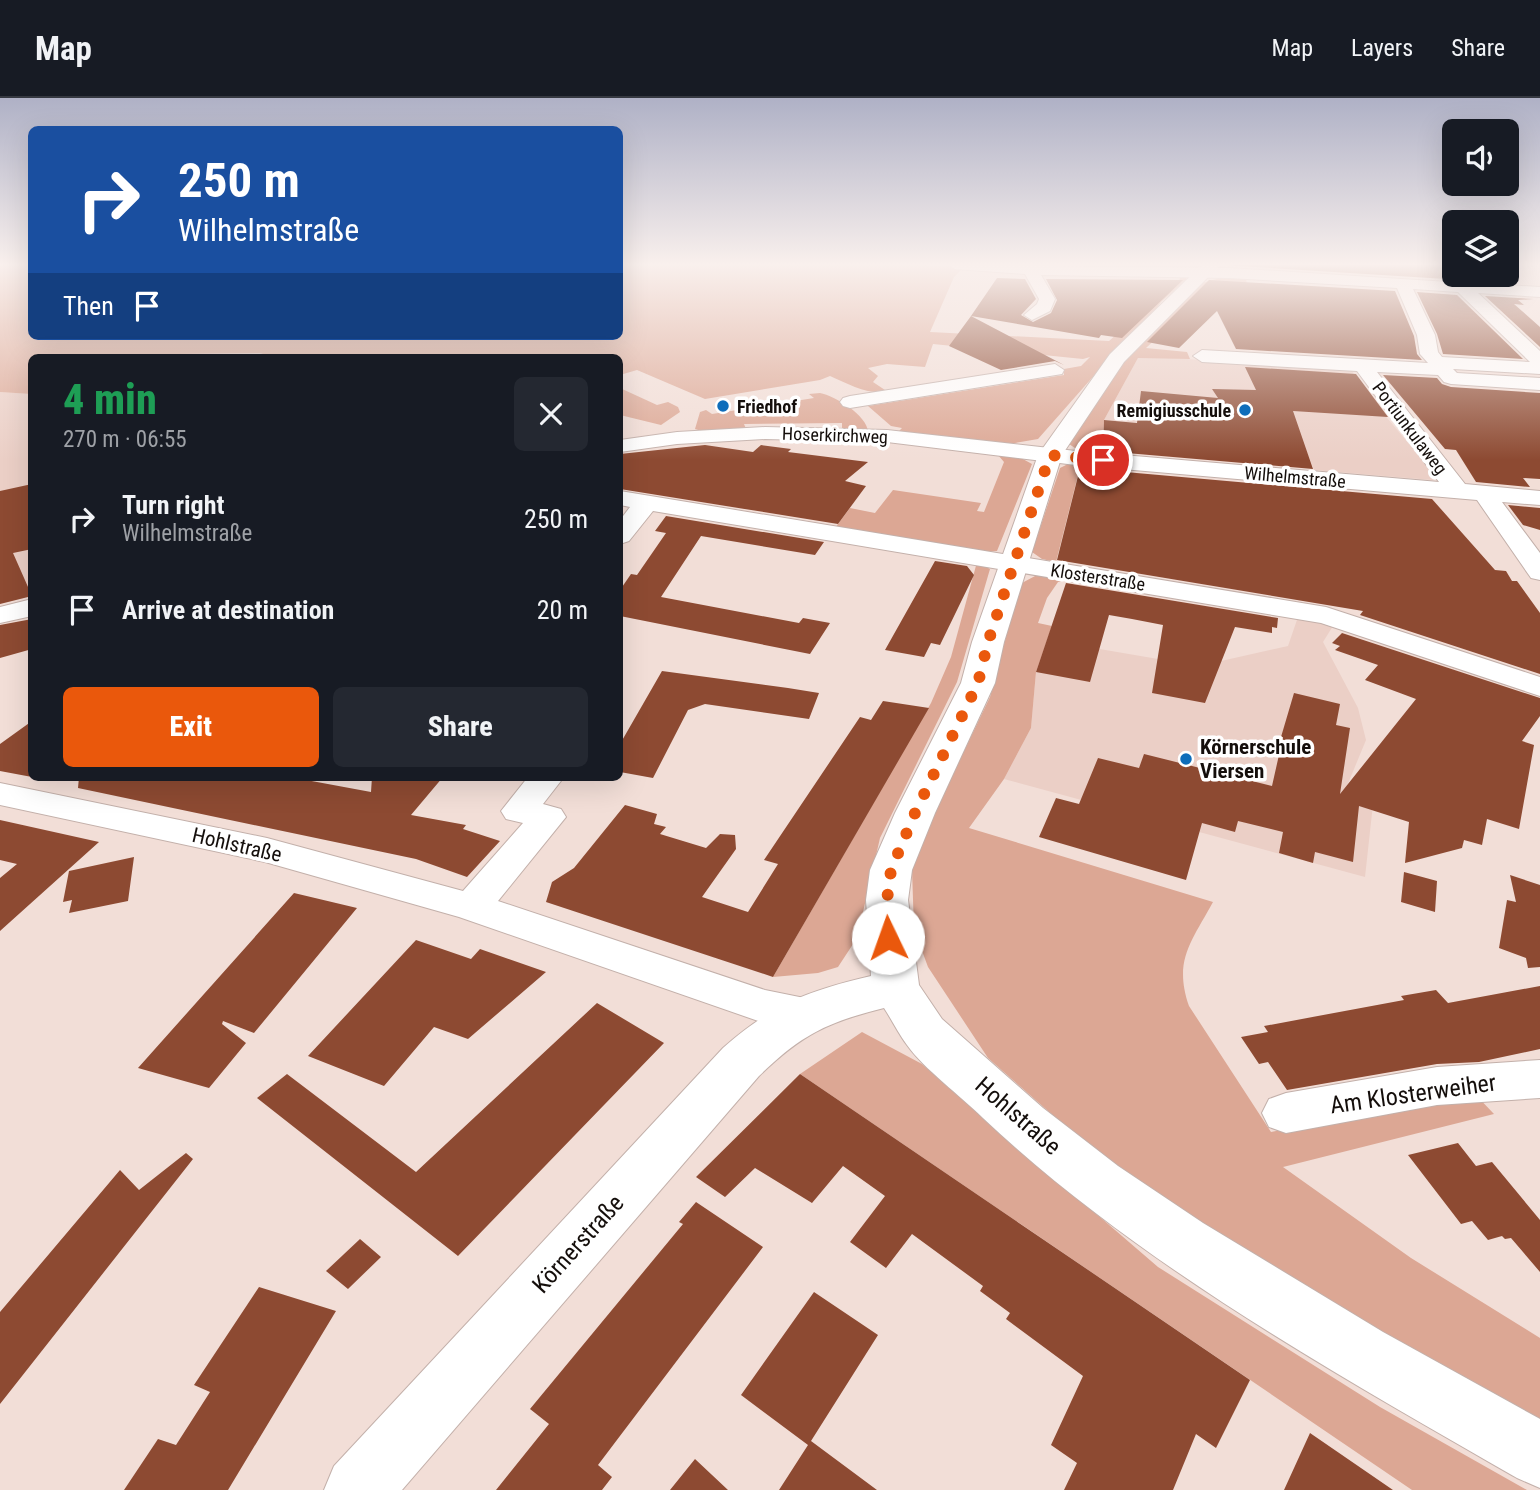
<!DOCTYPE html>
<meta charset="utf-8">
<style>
body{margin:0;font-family:"Roboto Condensed",sans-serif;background:#242831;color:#f1f3f6;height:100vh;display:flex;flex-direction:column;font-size:26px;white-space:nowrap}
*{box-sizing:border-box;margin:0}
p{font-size:23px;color:#9ea1a6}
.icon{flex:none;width:38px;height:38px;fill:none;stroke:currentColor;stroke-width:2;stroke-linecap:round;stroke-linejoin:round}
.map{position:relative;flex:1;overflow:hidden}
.drawer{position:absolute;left:28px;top:256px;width:595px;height:427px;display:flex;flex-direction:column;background:#171b24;border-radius:10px;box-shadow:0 7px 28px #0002}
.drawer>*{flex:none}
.hud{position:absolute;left:28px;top:28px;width:595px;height:214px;border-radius:10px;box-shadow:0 7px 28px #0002;background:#1a4fa0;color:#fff;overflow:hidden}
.tools{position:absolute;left:1442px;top:21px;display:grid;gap:14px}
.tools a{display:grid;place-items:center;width:77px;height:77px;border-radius:10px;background:#171b24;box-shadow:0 7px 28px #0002;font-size:35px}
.pin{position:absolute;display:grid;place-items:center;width:60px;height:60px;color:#fff;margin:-30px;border:4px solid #fff;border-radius:50%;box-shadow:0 2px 7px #0007}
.me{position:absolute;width:77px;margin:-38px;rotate:357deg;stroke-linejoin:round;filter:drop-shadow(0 0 5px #0008)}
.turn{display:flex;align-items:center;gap:24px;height:147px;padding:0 35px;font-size:32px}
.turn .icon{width:91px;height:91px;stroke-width:2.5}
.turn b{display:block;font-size:49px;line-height:60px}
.then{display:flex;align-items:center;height:66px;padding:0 35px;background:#0003;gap:14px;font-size:26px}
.round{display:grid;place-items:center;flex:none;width:74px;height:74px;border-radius:10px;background:#242831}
.overview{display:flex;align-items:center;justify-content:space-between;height:119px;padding:0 35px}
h1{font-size:42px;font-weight:800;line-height:52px;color:#1e9e55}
.primary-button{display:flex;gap:14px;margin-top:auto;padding:14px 35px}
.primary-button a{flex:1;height:80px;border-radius:10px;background:#ea580c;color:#fff;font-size:28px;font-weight:800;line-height:80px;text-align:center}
.primary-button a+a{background:#242831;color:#f1f3f6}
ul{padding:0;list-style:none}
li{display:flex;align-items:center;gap:21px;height:91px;padding:0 35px}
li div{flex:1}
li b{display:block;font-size:26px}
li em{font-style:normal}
header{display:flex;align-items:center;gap:42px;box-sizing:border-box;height:98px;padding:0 35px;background:#171b24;border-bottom:2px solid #363941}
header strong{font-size:33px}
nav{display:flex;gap:38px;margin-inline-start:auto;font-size:24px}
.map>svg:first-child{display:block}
.built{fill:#ebcfc6}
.green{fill:#dca794}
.building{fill:#8d4a32}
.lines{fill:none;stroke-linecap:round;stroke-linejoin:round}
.minor-casing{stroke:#c3b0aa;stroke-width:2}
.secondary-casing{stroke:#c3b0aa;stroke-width:2}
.minor{fill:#fff;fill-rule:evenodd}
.secondary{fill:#fff;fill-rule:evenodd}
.route{stroke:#ea580c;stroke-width:12;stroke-dasharray:0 21.6}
.poi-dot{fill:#0e6dba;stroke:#fff;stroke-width:2.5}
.labels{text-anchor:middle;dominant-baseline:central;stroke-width:7;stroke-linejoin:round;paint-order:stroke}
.far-poi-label{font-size:18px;font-weight:bold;fill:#140e0b;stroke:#fff;text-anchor:start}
.far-street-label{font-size:18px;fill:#140e0b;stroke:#fff}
.poi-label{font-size:21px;font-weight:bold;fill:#140e0b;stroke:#fff;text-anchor:start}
.street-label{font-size:21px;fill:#140e0b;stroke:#fff}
.near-street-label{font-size:24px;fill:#140e0b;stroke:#fff}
</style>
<header>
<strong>Map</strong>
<nav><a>Map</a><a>Layers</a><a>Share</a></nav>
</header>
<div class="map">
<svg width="1540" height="1392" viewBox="0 0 1540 1392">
<rect width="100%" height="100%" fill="#f2ded7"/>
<path class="built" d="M260,255L272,259H99L102,257Z
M1145,258L1352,273L1371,301L1438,380L1432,382L1314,372L1304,347L1155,326L1104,322L1138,260Z
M0,294L32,296L31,498L0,506Z
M1298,519L1333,528L1323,544L1358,610L1366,642L1347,688L1374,697L1365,779L1004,681L1031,630L1036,574L1047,542L1199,568L1288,548Z"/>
<path class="green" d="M0,167H31L32,238H620V167H926L963,170L954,179L930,234L1109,243L1180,181L1178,178L1186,180V182L1161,204L1150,220L1121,247L1038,341L1009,346L896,336L902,330L891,328L868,308L1064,277V271L1081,268L1090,259L1083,261L933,246L925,269L887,266L868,270L878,278L873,284L888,294C868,297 848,286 830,278L820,282L705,301L637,272L620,277V259H272L260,255L103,257L99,259H32L31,296L0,294Z
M1224,179L1246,181L1247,186L1179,219L1146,250L1187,254L1190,261L1138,260L1104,322L1103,355L1075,350L1069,346L1124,261L1202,185Z
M620,290L657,307L668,304L678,309L680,314L661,327L620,317Z
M820,295C835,298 867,317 868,334L842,332V325L744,326L746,331L705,334L695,331L700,314L706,312L712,316L814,300L809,296Z
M998,357L1021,360L1032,366L997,453L980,454L835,430L850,410L875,415L893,392L981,405L977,413L984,414L1004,364Z
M1070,365H1081L1056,464L1042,461L1032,454L1060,370Z
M977,464L990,471L957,584L880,740L857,840L838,869L818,875L773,879L931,605L951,559Z
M1037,477L1068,481L1058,484L1047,500L1038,525L1052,528L1036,574L1031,630L1004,681L969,730L1213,804C1192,843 1173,862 1189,908L1271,1034L1473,994L1494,1016L1283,1069L1411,1160L1540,1240V1327L1131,1086L988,960L928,869L914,831L912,772L916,753L990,599L1020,486Z
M862,934L922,966L1158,1169L1380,1309L1527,1392H1412L800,976Z"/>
<path class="building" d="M1223,167H1454V175L1446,181Z
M1507,175L1517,185L1468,182L1459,177Z
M997,180L1025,181L1036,201L1021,217L1033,224L1051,215L1057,202L1046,181L1183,182L1122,240L1101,237L1099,240L971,218Z
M1209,182L1395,193L1414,238L1417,256L1422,262L1236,251L1217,213L1179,250L1147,244Z
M1417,194L1457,197L1523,261L1443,256L1437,236Z
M1485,198L1534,201L1518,202L1524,207L1514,206L1540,229V249Z
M971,218L1064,267L1055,263L1001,272L949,248Z
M1245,269L1356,276L1388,319L1293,313L1313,371L1103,353L1104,322L1137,325L1141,293L1218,300L1212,291L1256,292Z
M1383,277L1437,280L1442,286L1451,289L1540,295V381L1523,380L1530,389L1476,384L1456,352L1445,351Z
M705,347L753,354L761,347L791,351L788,354L868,364L845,383L866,388L838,426L620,391V356Z
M1080,370L1432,401L1495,472L1506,473L1512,483H1517L1540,515V576L1360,517L1363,513L1057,462Z
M32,386V451L13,455L32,498L0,506V393Z
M1508,407L1540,410V432L1523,427Z
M666,418L824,444L815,457L701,438L661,499L799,525L803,520L830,525L810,556L620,518V492L631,476L637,477L666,435L655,433Z
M935,463L967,468L974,477L940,547L931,545L924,559L885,552Z
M1066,485L1278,520L1277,530L1272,529V535L1235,529L1205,605L1152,595L1163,527L1132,521L1109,517L1090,584L1036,574Z
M32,521V551L0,560V527Z
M1342,535L1540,600V618L1522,643L1534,647L1519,731L1487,721L1482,747L1464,742L1462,750L1405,765L1409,724L1359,708L1353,764L1315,754L1313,765L1279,755L1283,734L1238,723L1235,734L1202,725L1186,782L1039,739L1056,700L1079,706L1098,660L1139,670L1144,656L1272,688L1283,639H1281L1294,595L1340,606L1336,627L1350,630L1340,696L1416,601L1365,582L1378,567L1335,552L1340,548L1332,545Z
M662,573L788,590L819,595L809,621L705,606L688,612L653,680L620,674V646Z
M883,603L929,610L773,879L546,804L552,784L574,770L625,707L657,716L654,726L666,729L660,736L706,750L720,736L735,737L736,751L702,799L748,814L778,766L764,762L860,619L871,622Z
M32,623V679L0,673V646Z
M79,679H290L371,694L372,679H443L411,717L466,727L463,731L500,743L467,779L416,761L78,690Z
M0,722L99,744L0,833V780L17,766L0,762Z
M134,759L128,803L69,815L72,802L63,804L69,773Z
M1404,774L1437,783L1435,814L1401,804Z
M1510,777L1540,787V869L1528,870L1526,860L1499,850L1507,802L1516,804Z
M294,795L357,810L254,935L223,923L222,926L246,945L209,990L138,970Z
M416,842L471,861L480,851L546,874L468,941L434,929L384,988L308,958Z
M1540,888V951L1479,964L1437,966L1287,992L1268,964L1259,966L1241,939L1268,934L1264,928L1404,902L1401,898L1436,892L1448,905Z
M597,905L664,945L458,1158L257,1000L287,976L416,1074Z
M800,976L1250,1282L1216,1350L1196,1336L1173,1392H1064L1077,1365L1051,1347L1083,1278L1006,1221L1010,1215L980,1193L983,1188L912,1136L886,1170L850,1144L885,1098L843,1068L812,1105L755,1070L725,1099L696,1079Z
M1458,1045L1476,1068L1492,1064L1540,1122V1174L1511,1140L1505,1141L1502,1138L1488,1142L1472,1123L1461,1126L1408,1057Z
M186,1055L193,1061L0,1306V1214L120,1072L139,1092Z
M696,1104L763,1149L598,1367L612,1379L602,1392H496L549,1326L530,1311L683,1126L679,1124Z
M360,1141L381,1159L348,1191L326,1173Z
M259,1189L336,1213L228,1392H124L158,1341L176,1347L210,1294L194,1287Z
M814,1194L878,1237L811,1343L877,1392H779L808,1347L741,1297Z
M1310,1335L1393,1392H1284Z
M695,1361L728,1392H670Z"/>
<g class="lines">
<defs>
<path id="minor" d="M948,167L1229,170L1448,184L1450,179L1455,177L1467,185L1540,189V199L1478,195L1540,253V276L1453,271L1457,275L1540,280V292L1451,286L1444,284L1438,277L1377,274L1465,386L1540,393V407L1502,404L1540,455V482L1531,480L1477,402L1076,367L887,344L765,341L677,346L620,354V342L677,334L765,329L887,332L1076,353L1439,384L1357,273L1202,264L1193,258L1202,252L1428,265L1420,256L1417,237L1397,190L1229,180L1041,177L1055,201L1050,213L1032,222L1024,217L1037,206L1039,201L1025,176L955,171ZM1413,191L1458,194L1530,264L1442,259L1438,254L1435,237Z
M1055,266L1064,272L1062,276L850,310L843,308L840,304L843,300L850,298Z
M620,393L1326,509L1540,579V598L1321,525L653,413L629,443L620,446V422L630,409L620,407Z
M32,501V518L0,525V509Z
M528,679H564L543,706L561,711L566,719L498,803L765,892L824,904L831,916L824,928L809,933L764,925L459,819L265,764L0,707V685L267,740L463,793L523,725L506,721L501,713Z
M1540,962V1000L1437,1007L1286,1035L1269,1029L1262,1015L1269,1001L1286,995L1437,969Z"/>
<path id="secondary" d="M1202,167H1220L1124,264L1062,357L1004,544L995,585L935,715L912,772L908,802L919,887L942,921L1043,1010L1118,1068L1203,1125L1383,1234L1540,1321V1390L1517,1380C1334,1275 1137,1165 983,1020C961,998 924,971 907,947C898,935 892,922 884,910C827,924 801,937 759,978L402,1392H324L334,1368L723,950C773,906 807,893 871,878L866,802L870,772L895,715L961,585L972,544L1038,357L1110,256Z"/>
</defs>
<use href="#minor" class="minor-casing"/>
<use href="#secondary" class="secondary-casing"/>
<use href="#minor" class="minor"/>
<use href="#secondary" class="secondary"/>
</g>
<linearGradient id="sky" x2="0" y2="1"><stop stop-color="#afb1c6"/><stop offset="0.46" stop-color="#f9f0ed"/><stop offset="1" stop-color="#f9f0ed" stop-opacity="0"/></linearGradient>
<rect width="1540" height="362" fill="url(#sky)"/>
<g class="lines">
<path class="route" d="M888,840L887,802L891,772L915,715L978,585L988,544L1050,357L1103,362"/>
</g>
<g class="poi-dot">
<circle cx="723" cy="308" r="7"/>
<circle cx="1245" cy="312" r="7"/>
<circle cx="1186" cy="661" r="7"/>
</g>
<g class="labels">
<g class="far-poi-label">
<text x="737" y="308">Friedhof</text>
<text x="1231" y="312" text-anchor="end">Remigiusschule</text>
</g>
<g class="far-street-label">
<text transform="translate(1410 330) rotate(53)">Portiunkulaweg</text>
<text transform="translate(835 337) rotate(2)">Hoserkirchweg</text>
<text transform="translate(1295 379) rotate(5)">Wilhelmstraße</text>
<text transform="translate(1098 479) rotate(9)">Klosterstraße</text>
</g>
<g class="poi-label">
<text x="1200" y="649">Körnerschule<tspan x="1200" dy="24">Viersen</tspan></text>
</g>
<g class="street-label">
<text transform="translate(237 747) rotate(13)">Hohlstraße</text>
</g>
<g class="near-street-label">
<text transform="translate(1413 996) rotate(-8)">Am Klosterweiher</text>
<text transform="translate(1018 1018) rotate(41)">Hohlstraße</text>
<text transform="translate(578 1146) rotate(-48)">Körnerstraße</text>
</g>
</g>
</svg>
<div class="tools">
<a><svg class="icon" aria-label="sound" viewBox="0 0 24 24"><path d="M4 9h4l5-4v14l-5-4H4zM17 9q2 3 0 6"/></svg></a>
<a><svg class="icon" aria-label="layers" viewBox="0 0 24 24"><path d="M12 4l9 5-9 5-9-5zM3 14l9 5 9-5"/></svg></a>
</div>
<div class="pin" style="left:1103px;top:362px;background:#d93025"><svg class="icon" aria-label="arrive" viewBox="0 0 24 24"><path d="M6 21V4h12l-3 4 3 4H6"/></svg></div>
<svg class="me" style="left:888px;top:840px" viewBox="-20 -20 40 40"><circle r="19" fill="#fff"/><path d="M0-13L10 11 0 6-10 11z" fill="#ea580c"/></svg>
<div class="hud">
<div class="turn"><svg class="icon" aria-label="right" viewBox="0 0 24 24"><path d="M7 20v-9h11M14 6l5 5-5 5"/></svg><div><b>250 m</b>Wilhelmstraße</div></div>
<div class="then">Then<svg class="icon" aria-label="arrive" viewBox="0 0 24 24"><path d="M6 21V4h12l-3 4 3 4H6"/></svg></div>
</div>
<section class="drawer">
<div class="overview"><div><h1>4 min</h1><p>270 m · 06:55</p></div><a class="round"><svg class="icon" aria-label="close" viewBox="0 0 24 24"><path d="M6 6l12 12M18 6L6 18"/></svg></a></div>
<ul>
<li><svg class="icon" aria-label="right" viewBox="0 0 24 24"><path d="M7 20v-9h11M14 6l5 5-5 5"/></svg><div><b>Turn right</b><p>Wilhelmstraße</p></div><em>250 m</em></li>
<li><svg class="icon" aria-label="arrive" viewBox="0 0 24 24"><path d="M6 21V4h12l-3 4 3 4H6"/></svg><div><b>Arrive at destination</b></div><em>20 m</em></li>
</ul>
<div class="primary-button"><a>Exit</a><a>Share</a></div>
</section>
</div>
